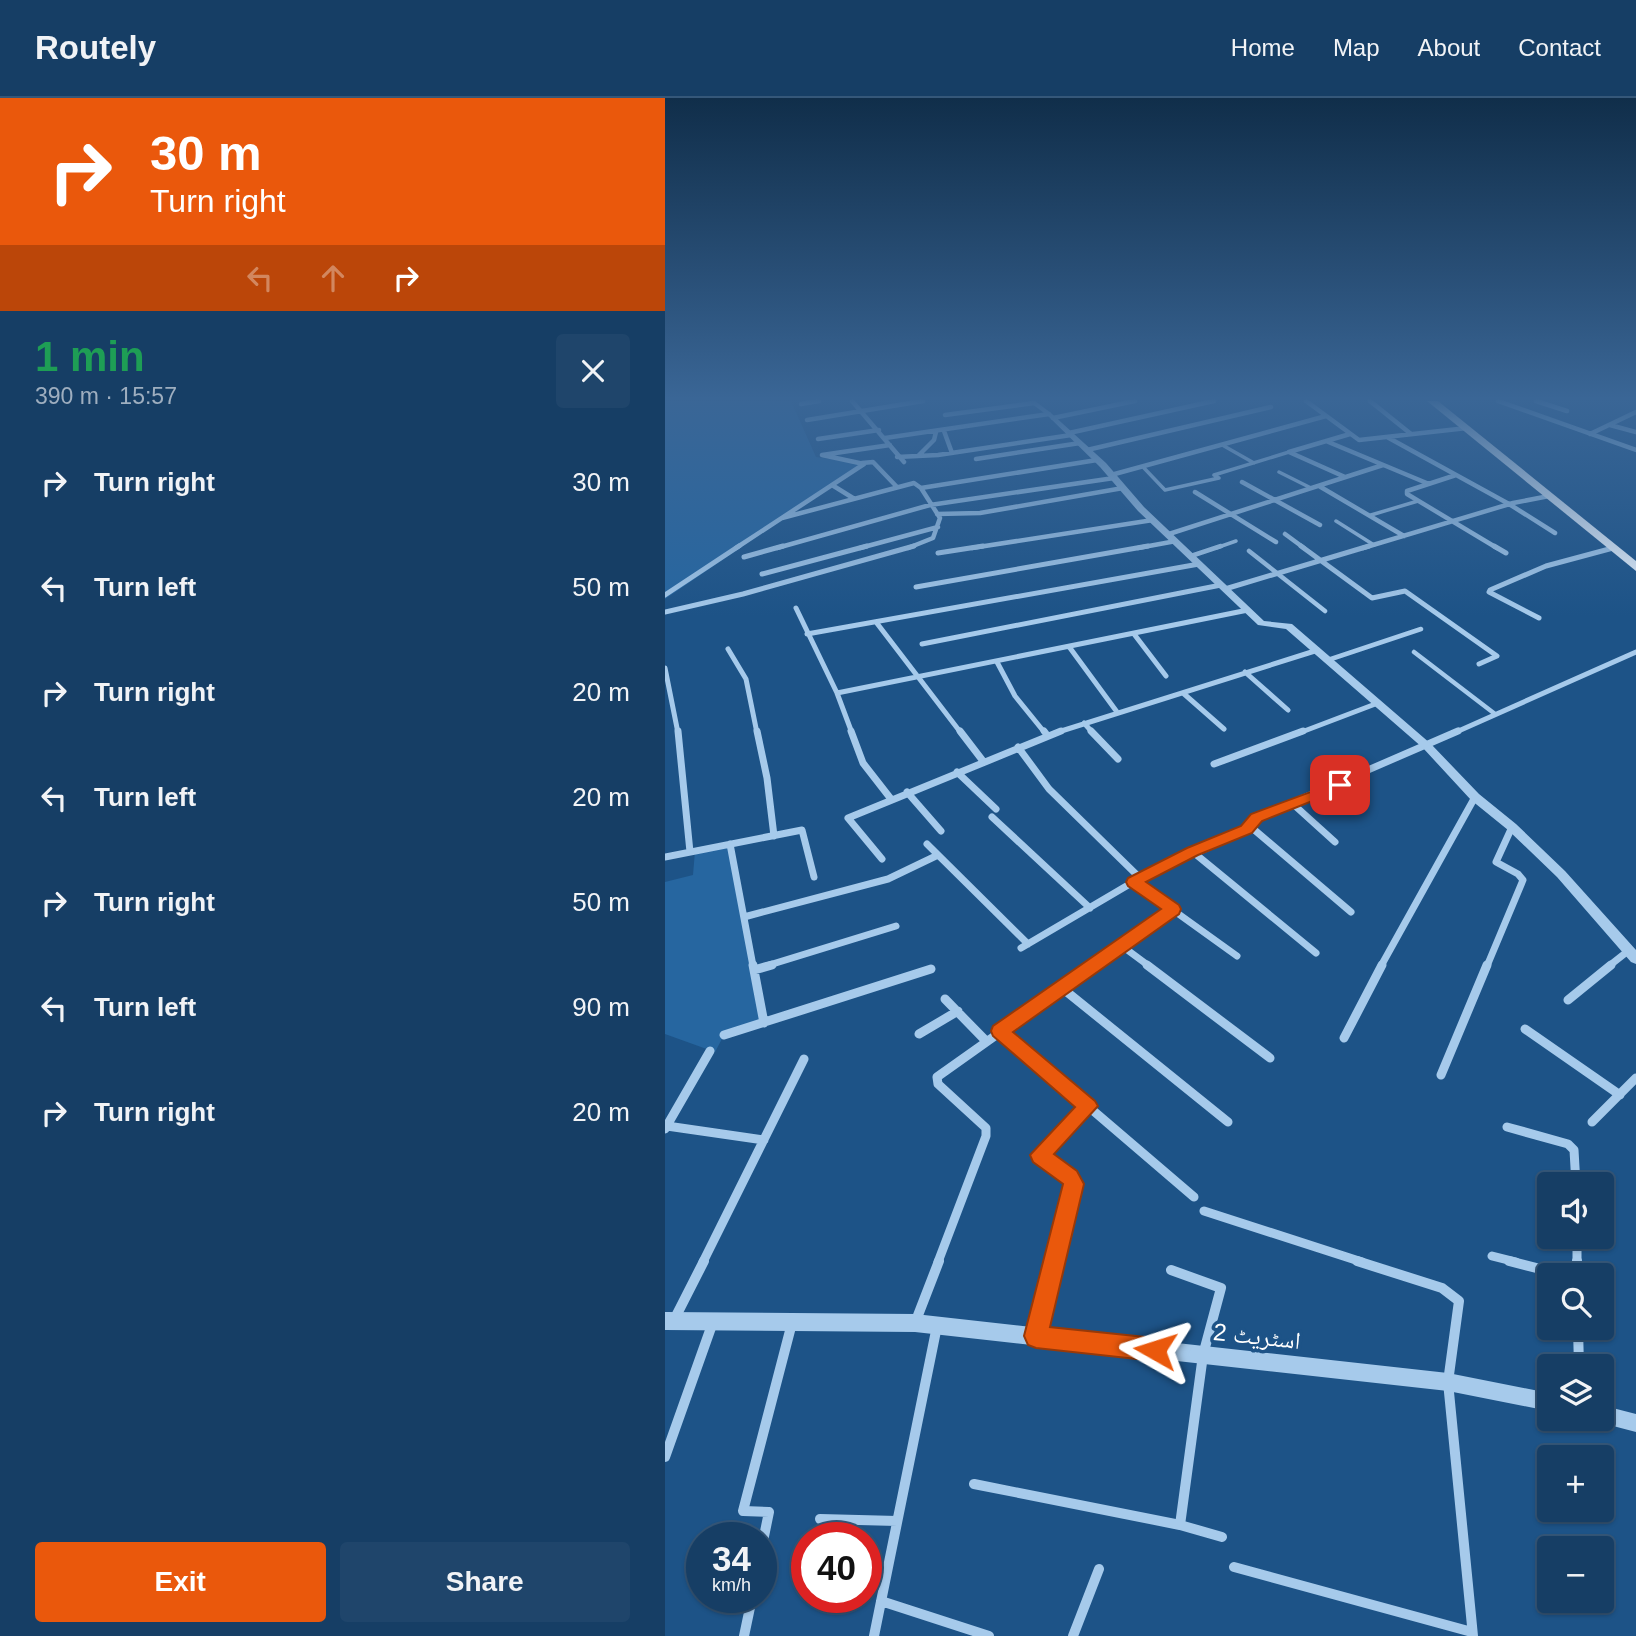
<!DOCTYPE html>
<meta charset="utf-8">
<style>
body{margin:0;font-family:Helvetica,"Noto Naskh Arabic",sans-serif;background:#1f456b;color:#f1f3f6;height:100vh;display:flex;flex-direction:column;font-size:26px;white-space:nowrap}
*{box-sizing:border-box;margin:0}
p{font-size:23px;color:#9eaebf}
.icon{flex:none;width:38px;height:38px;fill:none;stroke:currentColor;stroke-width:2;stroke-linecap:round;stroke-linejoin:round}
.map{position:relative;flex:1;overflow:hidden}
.drawer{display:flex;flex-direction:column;background:#163e65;width:665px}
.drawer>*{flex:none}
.guide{background:#ea580c;color:#fff;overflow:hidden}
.tools{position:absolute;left:872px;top:1074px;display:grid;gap:14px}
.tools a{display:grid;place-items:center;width:77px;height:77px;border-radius:7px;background:#163e65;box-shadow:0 2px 5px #0004,0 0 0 2px #355779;font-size:35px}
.speed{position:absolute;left:21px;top:1424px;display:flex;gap:14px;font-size:35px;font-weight:700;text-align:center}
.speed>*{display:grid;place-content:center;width:91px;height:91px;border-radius:50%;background:#163e65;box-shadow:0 2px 5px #0004,0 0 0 2px #355779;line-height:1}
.speed small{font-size:18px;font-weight:400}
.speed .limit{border:10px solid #d22;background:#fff;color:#111}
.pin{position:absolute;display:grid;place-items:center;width:60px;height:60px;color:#fff;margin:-30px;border-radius:14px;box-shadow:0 4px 10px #0006}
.me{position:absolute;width:77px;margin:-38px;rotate:276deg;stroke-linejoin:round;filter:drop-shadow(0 0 5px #0008)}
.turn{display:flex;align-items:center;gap:24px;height:147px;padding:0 35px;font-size:32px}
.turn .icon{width:91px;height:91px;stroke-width:2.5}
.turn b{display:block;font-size:49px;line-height:60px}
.lanes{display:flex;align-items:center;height:66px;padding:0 35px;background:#0003;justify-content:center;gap:35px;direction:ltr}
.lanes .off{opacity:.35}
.round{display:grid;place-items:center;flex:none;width:74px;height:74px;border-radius:7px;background:#1f456b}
.head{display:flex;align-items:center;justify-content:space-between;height:119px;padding:0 35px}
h1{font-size:42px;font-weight:800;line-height:52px;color:#1e9e55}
.primary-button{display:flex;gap:14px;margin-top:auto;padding:14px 35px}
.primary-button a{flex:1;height:80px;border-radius:7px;background:#ea580c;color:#fff;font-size:28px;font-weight:800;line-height:80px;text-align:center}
.primary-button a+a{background:#1f456b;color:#f1f3f6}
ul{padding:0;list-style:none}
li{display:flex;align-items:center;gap:21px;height:105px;padding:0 35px}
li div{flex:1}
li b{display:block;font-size:26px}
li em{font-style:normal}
header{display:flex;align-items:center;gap:42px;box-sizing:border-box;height:98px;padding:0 35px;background:#163e65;border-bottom:2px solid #355779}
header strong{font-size:33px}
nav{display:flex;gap:38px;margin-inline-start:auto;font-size:24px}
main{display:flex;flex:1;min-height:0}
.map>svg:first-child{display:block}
.green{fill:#2666a0}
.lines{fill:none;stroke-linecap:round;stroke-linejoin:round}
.service-far1{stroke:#a6caeb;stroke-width:3.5}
.service{stroke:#a6caeb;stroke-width:4.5}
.minor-far4{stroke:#a6caeb;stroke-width:4.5}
.minor-far3{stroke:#a6caeb;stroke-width:5}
.minor-far2{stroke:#a6caeb;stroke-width:7}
.minor-far1{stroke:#a6caeb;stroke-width:9}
.minor{stroke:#a6caeb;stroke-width:10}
.tertiary{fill:#a6caeb;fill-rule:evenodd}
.primary{fill:#ebf4fe;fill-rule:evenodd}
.route{fill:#ea580c;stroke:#983908;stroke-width:2}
.labels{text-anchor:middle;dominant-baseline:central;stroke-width:7;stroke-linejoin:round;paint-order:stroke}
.near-street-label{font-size:24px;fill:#fff;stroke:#1d5387}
</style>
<header>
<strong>Routely</strong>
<nav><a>Home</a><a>Map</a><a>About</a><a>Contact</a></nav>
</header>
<main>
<section class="drawer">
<div class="guide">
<div class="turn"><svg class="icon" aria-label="right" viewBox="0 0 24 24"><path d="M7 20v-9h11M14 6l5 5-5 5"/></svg><div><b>30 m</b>Turn right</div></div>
<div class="lanes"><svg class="icon off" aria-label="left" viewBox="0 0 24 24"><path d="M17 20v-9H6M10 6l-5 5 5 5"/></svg><svg class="icon off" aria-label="ahead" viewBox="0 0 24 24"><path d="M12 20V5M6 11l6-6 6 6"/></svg><svg class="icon" aria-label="right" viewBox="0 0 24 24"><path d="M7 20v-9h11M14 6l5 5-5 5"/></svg></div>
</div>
<div class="head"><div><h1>1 min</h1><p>390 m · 15:57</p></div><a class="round"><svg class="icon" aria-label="close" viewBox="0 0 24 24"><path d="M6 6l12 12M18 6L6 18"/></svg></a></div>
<ul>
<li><svg class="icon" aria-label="right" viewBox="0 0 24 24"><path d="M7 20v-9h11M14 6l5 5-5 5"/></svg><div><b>Turn right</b></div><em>30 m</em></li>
<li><svg class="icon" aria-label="left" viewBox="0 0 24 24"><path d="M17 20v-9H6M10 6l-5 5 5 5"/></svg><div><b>Turn left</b></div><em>50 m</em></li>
<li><svg class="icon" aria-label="right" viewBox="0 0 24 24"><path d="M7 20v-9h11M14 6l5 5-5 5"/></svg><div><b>Turn right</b></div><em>20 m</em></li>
<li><svg class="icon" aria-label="left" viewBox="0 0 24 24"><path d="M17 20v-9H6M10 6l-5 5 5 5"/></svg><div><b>Turn left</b></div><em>20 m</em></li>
<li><svg class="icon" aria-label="right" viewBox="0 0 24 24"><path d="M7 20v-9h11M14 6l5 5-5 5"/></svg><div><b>Turn right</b></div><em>50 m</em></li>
<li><svg class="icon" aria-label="left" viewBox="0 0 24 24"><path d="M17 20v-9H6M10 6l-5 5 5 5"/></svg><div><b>Turn left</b></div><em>90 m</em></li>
<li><svg class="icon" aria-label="right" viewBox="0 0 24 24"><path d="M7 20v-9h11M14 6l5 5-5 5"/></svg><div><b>Turn right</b></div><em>20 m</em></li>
</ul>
<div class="primary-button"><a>Exit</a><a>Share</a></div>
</section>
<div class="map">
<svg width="971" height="1538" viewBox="0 0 971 1538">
<rect width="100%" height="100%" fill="#1d5387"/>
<path class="green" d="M0,303H126L151,359L199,366L0,501Z
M66,748L99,925L59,937L50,954L0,936V784L28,777L30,753Z"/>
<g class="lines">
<path class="service-far1" d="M559,348L589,365
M479,370L500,392L554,380L549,377L624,354
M614,374L646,390
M706,417L753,403
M671,423L709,447
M551,450L571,443"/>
<path class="service" d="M584,453L660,513
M526,458L556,448
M749,554L830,616
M663,562L756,531"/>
<path class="minor-far4" d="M187,303L239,364
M641,303L694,342L802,330
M705,303L746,336
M833,303L971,352
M871,303L902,313
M136,306L154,303
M280,317L369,305
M388,320L470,303
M142,322L258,303
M945,327L971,334
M279,333L287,355
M404,335L549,303
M925,336L971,314
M722,339L844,406L890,435
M220,340L384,316
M153,341L214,332
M661,343L764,386
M422,352L606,309
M624,354L685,336
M624,354L680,379
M253,358L269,342L271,334
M232,359L273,357L406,337
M311,361L415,345
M197,365L208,364L232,389
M446,377L661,318
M791,377L742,393V396L832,450
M577,384L655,427
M167,387L188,400
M654,388L739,438
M256,390L432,362
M530,394L611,444
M272,416L315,415L458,390
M117,420L249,385L256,390L275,420L268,440L243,450
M504,436L718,367
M620,436L639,450
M71,450L199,366L157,357L225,347
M112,450L265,407L449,380
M195,450L273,429
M307,450L488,422
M473,450L511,443
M698,450L848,405L884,398"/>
<path class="minor-far3" d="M636,448L707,500L740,493L832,558L814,566
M829,448L841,455
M273,455L318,448
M79,459L118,448
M97,476L202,448
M251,489L483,448
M560,491L704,448
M0,497L74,448
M131,510L172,595L187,635
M0,514L78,496L249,448
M874,520L824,494L825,492L881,468L948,450
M211,524L296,635
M142,536L534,466
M469,536L501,578
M257,546L556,487
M405,550L452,614
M63,551L81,581L92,635
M332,564L350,598L380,635
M0,570L13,635
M580,574L623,612
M172,595L583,512
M518,595L559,631
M419,625L428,635
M390,635L653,552
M634,635L713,605
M789,635L971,554"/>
<path class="minor-far2" d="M13,633L25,754
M92,633L102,680L109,738
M186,633L198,665L226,701
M295,633L318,663
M379,633L382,637
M426,633L453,661
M353,649L384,691L475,780
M549,666L638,633
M292,674L331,711
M242,694L276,733
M628,706L670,744
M327,719L425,810
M586,729L686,814
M65,746L88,868
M262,746L363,846
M528,754L651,855
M0,759L137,732L149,779
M217,761L183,720L396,633
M469,784L572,858
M79,819L223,781L273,757
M457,848L484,868
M356,850L475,780L582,732L592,720L793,633
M101,868L231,828
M427,868L508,811
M716,868L810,699
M822,868L858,782L853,776L831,764L847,729
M944,868L963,853"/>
<path class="minor-far1" d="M88,867L99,925
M482,867L605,960
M89,872L107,867
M397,890L563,1024
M280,901L321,943
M903,902L946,867
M860,931L955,997
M335,933L529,1099
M254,936L293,913
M59,937L266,871
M679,940L717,867
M776,977L822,867
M927,1024L971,980
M2,1028L99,1042
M842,1029L903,1046L909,1052L911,1087
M0,1031L45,953
M539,1113L697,1164
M912,1139V1164
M827,1158L851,1164
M38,1164L139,961
M273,1164L321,1038V1030L273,986L272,979L430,867
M389,1164L409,1086L375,1057L423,1008"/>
<path class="minor" d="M692,1163L777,1190L794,1203L783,1284L808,1538
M844,1163L903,1178
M912,1163V1178
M506,1172L556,1190L538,1257L515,1427
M10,1220L39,1163
M250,1225L274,1163
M913,1230L914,1269
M371,1238L390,1163
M0,1359L48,1224
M309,1386L515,1427L557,1439
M155,1421L232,1423
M96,1453L104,1414L78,1413L127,1225
M569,1469L807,1534
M216,1503L324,1538
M79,1538L87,1500
M209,1538L272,1228
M408,1538L434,1471"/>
<path class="tertiary" d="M363,303H370L386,315L441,365L479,409L599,523L627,526L766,646L814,696L851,726L900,773L971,852V866L966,864L892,779L843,732L806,702L758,650L621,531L593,527L473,413L435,369L382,317Z
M0,1214L250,1216L783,1275L884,1295V1313L783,1293L250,1234L0,1232Z
M936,1307L971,1316V1334L929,1323V1321H936Z"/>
<path class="primary" d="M762,303H773L971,463V473Z"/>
</g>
<linearGradient id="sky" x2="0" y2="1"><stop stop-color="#102e4a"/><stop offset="0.58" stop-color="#3a6696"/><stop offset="1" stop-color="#3a6696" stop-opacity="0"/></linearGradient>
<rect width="971" height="518" fill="url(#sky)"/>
<path class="route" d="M675,683L682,687L680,690L597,723L587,735L533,757L481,784L514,807L516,811L514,816L348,934L430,1003L433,1008L389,1056L412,1073L419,1086L385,1229L490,1240L499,1243L502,1252L499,1260L490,1263L371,1250L363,1247L359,1238L398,1086L368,1064L365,1057L410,1009L328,938L326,933L328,928L496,811L463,788L461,784L463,780L522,750L576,728L586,716Z"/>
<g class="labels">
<g class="near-street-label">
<text transform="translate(592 1238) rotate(6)">اسٹریٹ 2</text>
</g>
</g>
</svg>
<div class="tools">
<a><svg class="icon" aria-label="sound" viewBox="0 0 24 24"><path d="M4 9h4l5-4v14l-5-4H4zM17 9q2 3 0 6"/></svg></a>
<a><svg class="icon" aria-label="search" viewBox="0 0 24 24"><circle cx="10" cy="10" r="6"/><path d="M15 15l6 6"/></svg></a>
<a><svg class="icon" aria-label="layers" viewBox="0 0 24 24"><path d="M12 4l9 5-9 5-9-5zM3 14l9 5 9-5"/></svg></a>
<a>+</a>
<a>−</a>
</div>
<div class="speed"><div>34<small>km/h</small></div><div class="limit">40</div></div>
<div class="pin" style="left:675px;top:687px;background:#d93025"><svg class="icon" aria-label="arrive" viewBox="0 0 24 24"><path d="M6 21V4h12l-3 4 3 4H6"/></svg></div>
<svg class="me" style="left:490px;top:1252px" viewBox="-20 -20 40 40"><path d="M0-17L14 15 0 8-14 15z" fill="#ea580c" stroke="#fff" stroke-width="4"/></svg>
</div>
</main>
